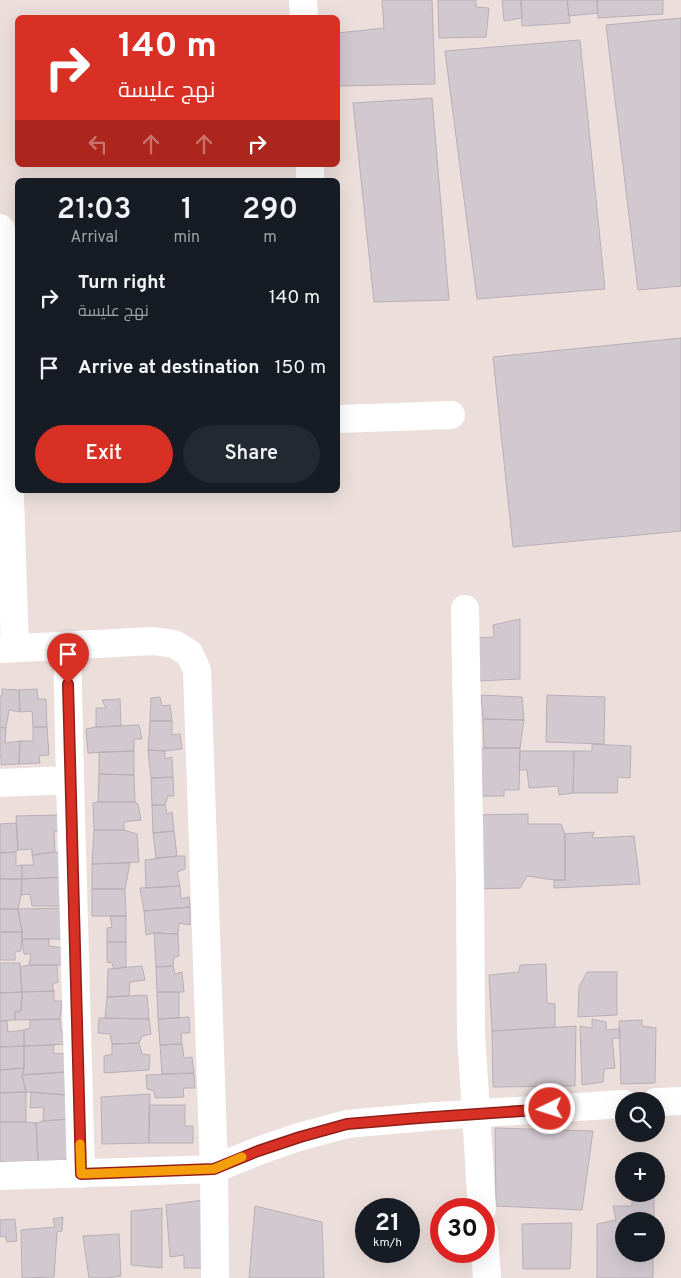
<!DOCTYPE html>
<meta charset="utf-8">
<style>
body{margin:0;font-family:Overpass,Cairo,sans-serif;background:#242831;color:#f1f3f6;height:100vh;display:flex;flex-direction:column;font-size:19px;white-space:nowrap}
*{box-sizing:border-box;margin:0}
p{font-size:16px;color:#9ea1a6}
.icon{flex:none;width:28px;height:28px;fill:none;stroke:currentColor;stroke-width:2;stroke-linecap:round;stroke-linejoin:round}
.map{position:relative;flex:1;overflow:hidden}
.panel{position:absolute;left:15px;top:178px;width:325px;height:315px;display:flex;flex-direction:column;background:#171b24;border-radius:8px;box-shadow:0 5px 20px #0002}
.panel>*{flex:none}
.guide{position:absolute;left:15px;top:15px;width:325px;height:152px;border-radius:8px;box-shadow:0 5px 20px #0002;background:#d93025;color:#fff;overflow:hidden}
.buttons{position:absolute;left:615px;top:1092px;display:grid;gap:10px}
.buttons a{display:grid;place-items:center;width:50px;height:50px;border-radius:50%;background:#171b24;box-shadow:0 5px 20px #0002;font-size:25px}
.speed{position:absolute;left:355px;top:1198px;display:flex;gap:10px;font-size:25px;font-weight:700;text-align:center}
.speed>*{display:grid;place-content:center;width:65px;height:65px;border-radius:50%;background:#171b24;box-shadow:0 5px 20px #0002;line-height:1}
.speed small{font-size:12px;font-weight:400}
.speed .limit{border:8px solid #d22;background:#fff;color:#111}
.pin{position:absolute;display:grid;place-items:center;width:42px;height:42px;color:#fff;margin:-51px -21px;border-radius:50% 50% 50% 0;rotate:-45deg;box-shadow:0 0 5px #0007}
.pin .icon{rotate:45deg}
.me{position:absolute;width:55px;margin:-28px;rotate:266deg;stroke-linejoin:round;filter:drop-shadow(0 0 4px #0008)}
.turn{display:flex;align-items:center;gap:18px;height:105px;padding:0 20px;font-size:22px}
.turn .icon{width:65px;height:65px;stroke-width:2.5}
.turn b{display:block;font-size:35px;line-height:42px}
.lanes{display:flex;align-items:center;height:48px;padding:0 20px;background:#0003;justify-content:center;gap:25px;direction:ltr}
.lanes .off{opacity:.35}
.eta{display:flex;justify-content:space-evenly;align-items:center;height:85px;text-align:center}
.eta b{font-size:30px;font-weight:600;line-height:35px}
.action{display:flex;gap:10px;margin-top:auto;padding:10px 20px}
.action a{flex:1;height:58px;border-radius:30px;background:#d93025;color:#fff;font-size:20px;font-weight:600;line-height:58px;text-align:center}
.action a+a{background:#242831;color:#f1f3f6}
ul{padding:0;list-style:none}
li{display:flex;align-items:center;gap:15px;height:70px;padding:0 20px}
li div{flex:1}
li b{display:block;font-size:19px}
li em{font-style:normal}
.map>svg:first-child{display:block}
.building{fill:#d2c8d0;stroke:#b8afb6}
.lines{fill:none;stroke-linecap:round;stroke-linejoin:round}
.minor{stroke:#fff;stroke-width:28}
.route-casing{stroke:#8d1f18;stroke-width:12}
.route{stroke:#d93025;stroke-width:9}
.slow{stroke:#f59e0b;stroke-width:9}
</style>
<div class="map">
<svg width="681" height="1278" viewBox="0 0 681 1278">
<rect width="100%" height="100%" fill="#ecdfdb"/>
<path class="building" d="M382,0H432L435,84L338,86V33L384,28Z
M438,0H476V7L489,8L486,37L439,38Z
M502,0H521L522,18L504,21Z
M521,0H567L570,23L522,26Z
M567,0H597L598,13L569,16Z
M597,0H663V14L598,18Z
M681,18V286L638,290L606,25Z
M580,40L605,289L477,299L445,51Z
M432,98L449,300L374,302L353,103Z
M681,338V531L513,547L493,357Z
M520,619V679L480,681L478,638L494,637L493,625Z
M2,689L19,690L20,712L9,710L6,728L0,727V696H2Z
M37,689L38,699H46L47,727H33L32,711L20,712L19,690Z
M481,695L522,697L524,720L483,719Z
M547,695L605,697L604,744L546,742Z
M160,697L162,706L170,705L172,721H150L151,698Z
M120,699L121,726L96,727V708H106L102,700Z
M483,719L524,720L520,748H484Z
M150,721H172V735L180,734L182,749L165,751L148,750Z
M139,725L142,739H134V751L88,753L86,729L96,727Z
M0,727L6,728L5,743L20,741L19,764L1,765V756H0Z
M33,727H47L49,755L39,756L40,763L19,764L20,741H33Z
M592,744L631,746L630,778L618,777L617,793H573L574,751H592Z
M484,748H520L519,790H504V796H474V751Z
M148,750L165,751V759L172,757L173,777L151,778Z
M134,751V775L99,774V752Z
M520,751H574L573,793L559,795L558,786L529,788L527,770H519Z
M99,774L134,775L135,802H98Z
M173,777L174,796H168L165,805H152L151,778Z
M98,802H135L138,804L141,820L124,822V830H94L93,803Z
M152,805H165L167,814L172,812L174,831L153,833Z
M528,814V824H561L565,834V880H554L527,876L520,888L475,889L474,815Z
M59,815L64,832L54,831L55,852L32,855V849L18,850L16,816Z
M16,823L18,850L16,852L0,853V824Z
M94,830H124L137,834L139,862L92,864Z
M174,831L177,856L156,858L153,833Z
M594,832L592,838L634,836L640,884L554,888V880H565V834Z
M16,852V866L22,865V879H0V853Z
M55,852L58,853L67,877L22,879V865H34L32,855Z
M177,856H185V869L177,872L180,886L146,888L145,860Z
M130,863L125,889H92V864Z
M67,877L60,897V906H32L30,894L21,895L22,879Z
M0,879H22L21,895L18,909H0Z
M180,886L181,899L189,897L190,907L144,911L140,888Z
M92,889H125L126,916H92Z
M190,907V925L179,923L178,934L154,933L146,935L144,911Z
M68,908L66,939H22V932L18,909Z
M0,909H18L22,932H0Z
M110,916H126V942H107V928L112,927Z
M0,932H22L21,951L15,952V960H0Z
M154,933L178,934L179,956L174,957L173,966L156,967Z
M22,939H49V946L63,948L62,965H29L31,954H24Z
M107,942H126V967L114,969L112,963L107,962Z
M0,963H20L22,992L0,993Z
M546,964L547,1003L555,1004V1027L492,1031L489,975L519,972L520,965Z
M29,965H57L58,982L52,985L54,991L22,992L20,967Z
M142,966L145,980L130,982L129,996L107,997L108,969Z
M173,966L175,974L182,972L184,992H157L156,967Z
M587,972H617V1015L578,1017L579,987Z
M54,991V1001H62L60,1019L15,1020V1012L21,1011L22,992Z
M22,992L21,1011L15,1012V1020L0,1021V993Z
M157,992H179V1018L158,1019Z
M147,995L149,1019L105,1018L107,997Z
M189,1017L190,1033H181L182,1044L160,1045L158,1019Z
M99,1018L149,1019L151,1034L142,1036L139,1043L112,1044L110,1034L98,1033Z
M60,1019L61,1032L69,1031V1044L24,1046V1030L30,1028V1020Z
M592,1019L606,1022V1030L620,1029V1038H612L615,1068L604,1069L603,1082L582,1085L580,1026L592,1028Z
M642,1020V1026L656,1028L655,1083L621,1084L619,1021Z
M0,1021H7L8,1032L24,1030V1046L0,1047Z
M576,1026L575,1086L493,1087L492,1031Z
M139,1043L142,1054L150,1055L149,1070L104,1073V1056L112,1054V1044Z
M182,1044L184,1058L192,1057L194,1073L162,1074L160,1045Z
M54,1045L53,1053L65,1054V1072L22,1075L24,1068V1046Z
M24,1046V1068L0,1070V1047Z
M24,1068L22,1075L26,1092L0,1093V1070Z
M65,1072V1095L26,1092L22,1075Z
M194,1073L195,1088H183L184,1097L155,1098L154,1091L147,1089L146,1075Z
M26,1092V1122H0V1093Z
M31,1092L65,1095L75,1093L69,1119L43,1121L44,1107L30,1108Z
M150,1094L149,1143L102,1144L101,1097Z
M149,1105H185V1126H193V1143H149Z
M69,1119V1160L38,1161L36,1123L43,1121Z
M0,1122H26L36,1123L38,1161L0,1162Z
M495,1128L593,1131L582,1210L496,1206Z
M632,1194H654V1221H624V1254H653V1278H597V1224L616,1220L613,1206H632Z
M203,1200L205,1268H184V1255L170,1257L166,1205Z
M255,1206L322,1222L324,1278H249Z
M162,1208V1268L131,1265V1211Z
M63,1217L62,1231L57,1232L54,1277L22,1278L21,1230L55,1227L53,1219Z
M15,1219L17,1241L7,1242L5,1236L0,1237V1220Z
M572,1223L570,1269H523L522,1224Z
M119,1234L121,1276L107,1278H89L83,1236Z"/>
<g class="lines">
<path class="minor" d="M303,0L304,18
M310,165V180
M0,228L1,230L15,648
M338,419L451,415
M465,609L470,883L471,1034L482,1209
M67,645L70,780L81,1174
M0,649L153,641L174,644L189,653L197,670L214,1169L215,1278
M0,783L70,780
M656,1102L681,1101
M0,1176L214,1169L258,1151L299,1137L347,1124L436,1116L624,1104
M484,1232L487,1278"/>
</g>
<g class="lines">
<defs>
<path id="route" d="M68,684L81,1174L214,1169L258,1151L300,1137L347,1124L419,1118L550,1109"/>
</defs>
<use href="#route" class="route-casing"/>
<use href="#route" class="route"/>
<path class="slow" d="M80,1144L81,1174L214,1169L242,1157"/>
</g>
</svg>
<div class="buttons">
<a><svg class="icon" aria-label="search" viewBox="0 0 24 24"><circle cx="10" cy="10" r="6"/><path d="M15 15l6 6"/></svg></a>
<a>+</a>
<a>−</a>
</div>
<div class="speed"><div>21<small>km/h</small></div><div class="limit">30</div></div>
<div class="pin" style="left:68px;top:684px;background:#d93025"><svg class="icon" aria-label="arrive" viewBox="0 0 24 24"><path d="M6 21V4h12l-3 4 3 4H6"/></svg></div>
<svg class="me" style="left:550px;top:1109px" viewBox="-20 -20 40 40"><circle r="17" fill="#d93025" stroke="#fff" stroke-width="3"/><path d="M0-11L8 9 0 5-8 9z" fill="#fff"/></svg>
<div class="guide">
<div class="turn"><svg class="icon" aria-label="right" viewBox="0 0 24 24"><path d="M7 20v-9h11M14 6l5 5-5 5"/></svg><div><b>140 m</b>نهج عليسة</div></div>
<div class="lanes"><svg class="icon off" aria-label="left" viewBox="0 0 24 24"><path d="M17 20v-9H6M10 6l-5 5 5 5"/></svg><svg class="icon off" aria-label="ahead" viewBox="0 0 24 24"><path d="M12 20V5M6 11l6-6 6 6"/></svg><svg class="icon off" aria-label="ahead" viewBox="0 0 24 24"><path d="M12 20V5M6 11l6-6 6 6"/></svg><svg class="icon" aria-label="right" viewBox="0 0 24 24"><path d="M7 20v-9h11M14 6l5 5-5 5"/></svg></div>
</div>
<section class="panel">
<div class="eta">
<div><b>21:03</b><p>Arrival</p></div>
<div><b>1</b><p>min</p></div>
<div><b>290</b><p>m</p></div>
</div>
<ul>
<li><svg class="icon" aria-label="right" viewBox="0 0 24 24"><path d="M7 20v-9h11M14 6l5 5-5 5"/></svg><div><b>Turn right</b><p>نهج عليسة</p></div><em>140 m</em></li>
<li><svg class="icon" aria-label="arrive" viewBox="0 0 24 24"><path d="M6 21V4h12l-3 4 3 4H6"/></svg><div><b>Arrive at destination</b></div><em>150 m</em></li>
</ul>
<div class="action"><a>Exit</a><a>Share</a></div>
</section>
</div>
